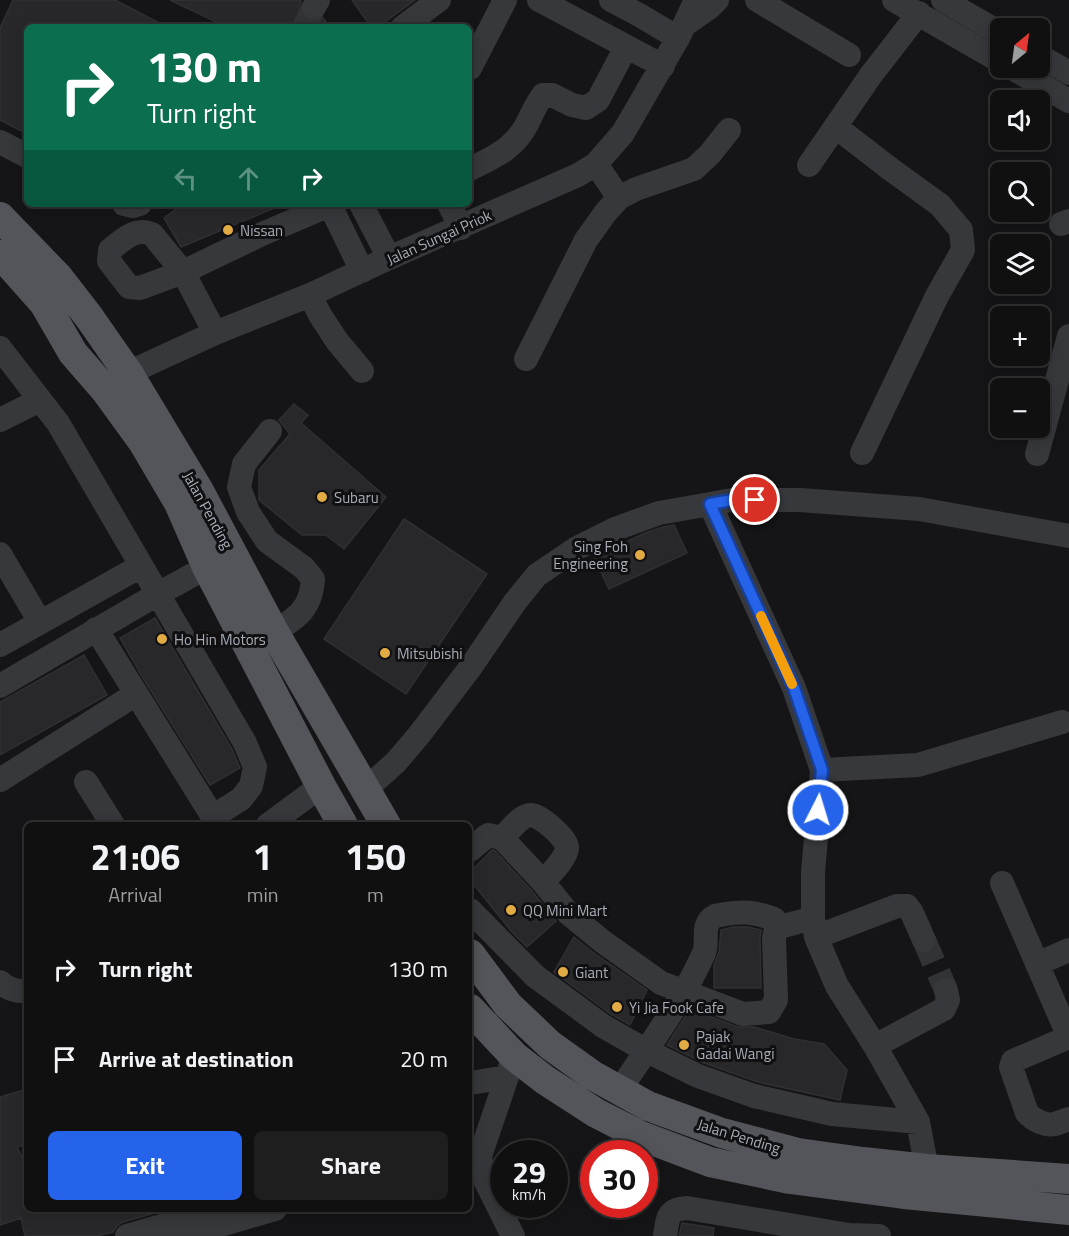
<!DOCTYPE html>
<meta charset="utf-8">
<style>
body{margin:0;font-family:"Titillium Web",sans-serif;background:#1e1e1f;color:#f1f3f6;height:100vh;display:flex;flex-direction:column;font-size:22px;white-space:nowrap}
*{box-sizing:border-box;margin:0}
p{font-size:20px;color:#9c9d9f}
.icon{flex:none;width:33px;height:33px;fill:none;stroke:currentColor;stroke-width:2;stroke-linecap:round;stroke-linejoin:round}
.map{position:relative;flex:1;overflow:hidden}
.side{position:absolute;left:24px;top:822px;width:448px;height:390px;display:flex;flex-direction:column;background:#101011;border-radius:9px;box-shadow:0 3px 15px #0003,0 0 0 2px #303031}
.side>*{flex:none}
.banner{position:absolute;left:24px;top:24px;width:448px;height:183px;border-radius:9px;box-shadow:0 3px 15px #0003,0 0 0 2px #303031;background:#0b6e4f;color:#fff;overflow:hidden}
.needle{width:39px;rotate:29deg}
.fabs{position:absolute;left:990px;top:18px;display:grid;gap:12px}
.fabs a{display:grid;place-items:center;width:60px;height:60px;border-radius:9px;background:#101011;box-shadow:0 3px 15px #0003,0 0 0 2px #303031;font-size:30px}
.speed{position:absolute;left:490px;top:1140px;display:flex;gap:12px;font-size:30px;font-weight:700;text-align:center}
.speed>*{display:grid;place-content:center;width:78px;height:78px;border-radius:50%;background:#101011;box-shadow:0 3px 15px #0003,0 0 0 2px #303031;line-height:1}
.speed small{font-size:15px;font-weight:400}
.speed .limit{border:9px solid #d22;background:#fff;color:#111}
.pin{position:absolute;display:grid;place-items:center;width:51px;height:51px;color:#fff;margin:-26px;border:3px solid #fff;border-radius:50%;box-shadow:0 2px 6px #0007}
.me{position:absolute;width:66px;margin:-33px;rotate:5deg;stroke-linejoin:round;filter:drop-shadow(0 0 4px #0008)}
.turn{display:flex;align-items:center;gap:21px;height:126px;padding:0 24px;font-size:27px}
.turn .icon{width:78px;height:78px;stroke-width:2.5}
.turn b{display:block;font-size:42px;line-height:51px}
.lanes{display:flex;align-items:center;height:57px;padding:0 24px;background:#0003;justify-content:center;gap:30px;direction:ltr}
.lanes .off{opacity:.35}
.eta{display:flex;justify-content:space-evenly;align-items:center;height:102px;text-align:center}
.eta b{font-size:36px;font-weight:700;line-height:42px}
.button{display:flex;gap:12px;margin-top:auto;padding:12px 24px}
.button a{flex:1;height:69px;border-radius:9px;background:#2563eb;color:#fff;font-size:24px;font-weight:700;line-height:69px;text-align:center}
.button a+a{background:#1e1e1f;color:#f1f3f6}
ul{padding:0;list-style:none}
li{display:flex;align-items:center;gap:18px;height:90px;padding:0 24px}
li div{flex:1}
li b{display:block;font-size:22px}
li em{font-style:normal}
.map>svg:first-child{display:block}
.building{fill:#28282b;stroke:#303033;stroke-width:1.5}
.lines{fill:none;stroke-linecap:round;stroke-linejoin:round}
.minor-tunnel{stroke:#323337;stroke-width:24;stroke-dasharray:24 12;stroke-linecap:butt}
.minor{stroke:#37383c;stroke-width:24}
.major{stroke:#53555a;stroke-width:30}
.route-casing{stroke:#184099;stroke-width:15}
.route{stroke:#2563eb;stroke-width:10}
.slow{stroke:#f59e0b;stroke-width:10}
.poi-dot{fill:#e1aa43;stroke:#101012;stroke-width:2}
.labels{text-anchor:middle;dominant-baseline:central;stroke-width:6;stroke-linejoin:round;paint-order:stroke}
.poi-label{font-size:15px;fill:#a8adb6;stroke:#101012;text-anchor:start}
.street-label{font-size:15px;fill:#a8adb6;stroke:#101012}
</style>
<div class="map">
<svg width="1069" height="1236" viewBox="0 0 1069 1236">
<rect width="100%" height="100%" fill="#151517"/>
<path class="building" d="M13,0H115L167,27H27V134L0,120V28Z
M170,0H301L300,8L301,14L306,19L315,21L323,18L330,27H227Z
M352,0H415L378,27H371Z
M183,204H284L181,247L164,218Z
M294,404L308,415L301,423L386,497L344,549L326,535H302L259,500V470L290,434L279,420Z
M404,519L487,574L406,694L324,639Z
M674,525L687,553L609,589L594,557L645,533L663,527Z
M155,618L232,749L240,768L210,785L143,678L120,638Z
M84,655L107,695L0,755V702Z
M492,850L495,851L532,891L556,921L527,947L512,932L470,880V872Z
M733,927H748L761,930L760,938L761,988H714V965L719,952L721,930Z
M574,937L594,953L647,990L630,1025L611,1014L554,972Z
M690,1009L738,1027H754L794,1039L824,1044L847,1070L840,1100L758,1082L704,1063L667,1045Z
M27,1089V1144L17,1147L27,1167V1209H169L123,1222L117,1226L113,1232L97,1236H25L21,1218L0,1225V1097Z
M682,1223L714,1228L713,1236H679Z"/>
<g class="lines">
<path class="minor-tunnel" d="M304,27L314,7
M924,940L946,990"/>
<path class="minor" d="M539,0L663,66
M611,0L641,16L678,38
M757,0L849,55
M894,0L1000,61
M943,0L1000,33
M314,7L318,0
M686,24L710,7L717,0
M403,27L439,0
M1040,56L1069,73
M470,68L505,0
M1012,68L1069,101
M836,127L889,168L940,205L961,230L963,250L937,296L862,453
M0,142L27,156
M596,164L619,198L636,189L694,169L710,154L729,130
M809,165L871,75L919,13
M470,169C494,157 514,149 527,124C532,114 536,104 543,95H552L572,105L586,108L598,100L626,47
M124,204L133,206L140,204
M361,204L389,258
M449,204L461,228
M330,205L362,271
M1061,224L1069,221
M310,295L320,315L337,341L362,371
M215,333L183,272L152,234C135,227 123,240 110,250L109,261L129,287L140,288L183,272L262,234L332,204
M0,348L58,423L245,743L255,767L251,786L241,799L214,816
M526,359L586,240L606,212L619,198
M128,373L215,333L310,295L389,258L578,175L596,164L623,133L678,38L696,0
M0,420L40,400
M270,431L244,464L239,487L248,512L267,541L304,568L313,579C311,609 297,618 274,632
M1037,454L1069,336
M0,554L40,622
M96,629L218,825
M0,645L141,566
M0,686L158,594L207,567
M822,770L918,765L1062,722
M0,780L136,694
M86,782L113,825
M366,789L396,762L419,735L470,668L515,602L537,575L577,548L615,529L659,513L710,504
M268,825L321,786
M502,838C510,831 520,815 531,815C540,815 568,839 567,848C566,859 550,874 543,882
M470,850L488,835L502,838L543,882L568,913L602,941L661,983L743,1014L769,1012L776,1000L774,938L776,928L813,918
M1002,883L1069,1037
M470,910L535,976L603,1026L645,1050L698,1076L754,1096L832,1114L918,1122
M816,937L897,906H907L912,913L924,940
M1037,964L1069,950
M0,982C8,989 17,992 27,991
M1069,1037L1013,1061L1011,1067L1027,1113C1033,1120 1045,1126 1055,1124C1059,1123 1065,1120 1069,1119
M875,1046L944,1009L948,1000L946,990
M470,1083L507,1077
M620,1090C649,1045 682,1002 704,953C709,941 700,924 715,916C718,915 722,915 725,914C744,911 755,912 774,919L776,928
M927,1169L918,1122L875,1046L837,986L816,937L813,918V872L822,770L794,688L710,504L732,500H800L919,509L1069,536
M127,1236L203,1214
M183,1236L275,1209
M513,1236L483,1176L480,1156L514,1056
M665,1236C668,1219 666,1209 687,1208L849,1235L879,1236"/>
<path class="major" d="M0,217L58,277L89,317L128,373L199,491L274,632L386,825
M0,255L12,267L44,303L73,353L106,391L143,442L179,503L207,567L321,786L343,825
M470,954L508,1005L550,1045L592,1075L648,1106L722,1133L798,1153L863,1162L927,1169L1069,1179
M470,1009L514,1056L545,1080L596,1113L641,1136L710,1162L790,1179L904,1194L1069,1210"/>
</g>
<g class="lines">
<defs>
<path id="route" d="M755,500H732L710,504L794,688L822,770L818,810"/>
</defs>
<use href="#route" class="route-casing"/>
<use href="#route" class="route"/>
<path class="slow" d="M761,616L792,684"/>
</g>
<g class="poi-dot">
<circle cx="228" cy="230" r="6"/>
<circle cx="322" cy="497" r="6"/>
<circle cx="640" cy="555" r="6"/>
<circle cx="162" cy="639" r="6"/>
<circle cx="385" cy="653" r="6"/>
<circle cx="511" cy="910" r="6"/>
<circle cx="563" cy="972" r="6"/>
<circle cx="617" cy="1007" r="6"/>
<circle cx="684" cy="1045" r="6"/>
</g>
<g class="labels">
<g class="poi-label">
<text x="240" y="230">Nissan</text>
<text x="334" y="497">Subaru</text>
<text x="628" y="546" text-anchor="end">Sing Foh<tspan x="628" dy="17">Engineering</tspan></text>
<text x="174" y="639">Ho Hin Motors</text>
<text x="397" y="653">Mitsubishi</text>
<text x="523" y="910">QQ Mini Mart</text>
<text x="575" y="972">Giant</text>
<text x="629" y="1007">Yi Jia Fook Cafe</text>
<text x="696" y="1036">Pajak<tspan x="696" dy="17">Gadai Wangi</tspan></text>
</g>
<g class="street-label">
<text transform="translate(439 237) rotate(-24)">Jalan Sungai Priok</text>
<text transform="translate(208 510) rotate(61)">Jalan Pending</text>
<text transform="translate(739 1136) rotate(17)">Jalan Pending</text>
</g>
</g>
</svg>
<div class="fabs">
<a><svg class="needle" viewBox="-14 -14 28 28"><path d="M0-13l5 13h-10z" fill="#e53935"/><path d="M0 13l5-13h-10z" fill="#9c9d9f"/></svg></a>
<a><svg class="icon" aria-label="sound" viewBox="0 0 24 24"><path d="M4 9h4l5-4v14l-5-4H4zM17 9q2 3 0 6"/></svg></a>
<a><svg class="icon" aria-label="search" viewBox="0 0 24 24"><circle cx="10" cy="10" r="6"/><path d="M15 15l6 6"/></svg></a>
<a><svg class="icon" aria-label="layers" viewBox="0 0 24 24"><path d="M12 4l9 5-9 5-9-5zM3 14l9 5 9-5"/></svg></a>
<a>+</a>
<a>−</a>
</div>
<div class="speed"><div>29<small>km/h</small></div><div class="limit">30</div></div>
<div class="pin" style="left:755px;top:500px;background:#d93025"><svg class="icon" aria-label="arrive" viewBox="0 0 24 24"><path d="M6 21V4h12l-3 4 3 4H6"/></svg></div>
<svg class="me" style="left:818px;top:810px" viewBox="-20 -20 40 40"><circle r="17" fill="#2563eb" stroke="#fff" stroke-width="3"/><path d="M0-11L8 9 0 5-8 9z" fill="#fff"/></svg>
<div class="banner">
<div class="turn"><svg class="icon" aria-label="right" viewBox="0 0 24 24"><path d="M7 20v-9h11M14 6l5 5-5 5"/></svg><div><b>130 m</b>Turn right</div></div>
<div class="lanes"><svg class="icon off" aria-label="left" viewBox="0 0 24 24"><path d="M17 20v-9H6M10 6l-5 5 5 5"/></svg><svg class="icon off" aria-label="ahead" viewBox="0 0 24 24"><path d="M12 20V5M6 11l6-6 6 6"/></svg><svg class="icon" aria-label="right" viewBox="0 0 24 24"><path d="M7 20v-9h11M14 6l5 5-5 5"/></svg></div>
</div>
<section class="side">
<div class="eta">
<div><b>21:06</b><p>Arrival</p></div>
<div><b>1</b><p>min</p></div>
<div><b>150</b><p>m</p></div>
</div>
<ul>
<li><svg class="icon" aria-label="right" viewBox="0 0 24 24"><path d="M7 20v-9h11M14 6l5 5-5 5"/></svg><div><b>Turn right</b></div><em>130 m</em></li>
<li><svg class="icon" aria-label="arrive" viewBox="0 0 24 24"><path d="M6 21V4h12l-3 4 3 4H6"/></svg><div><b>Arrive at destination</b></div><em>20 m</em></li>
</ul>
<div class="button"><a>Exit</a><a>Share</a></div>
</section>
</div>
